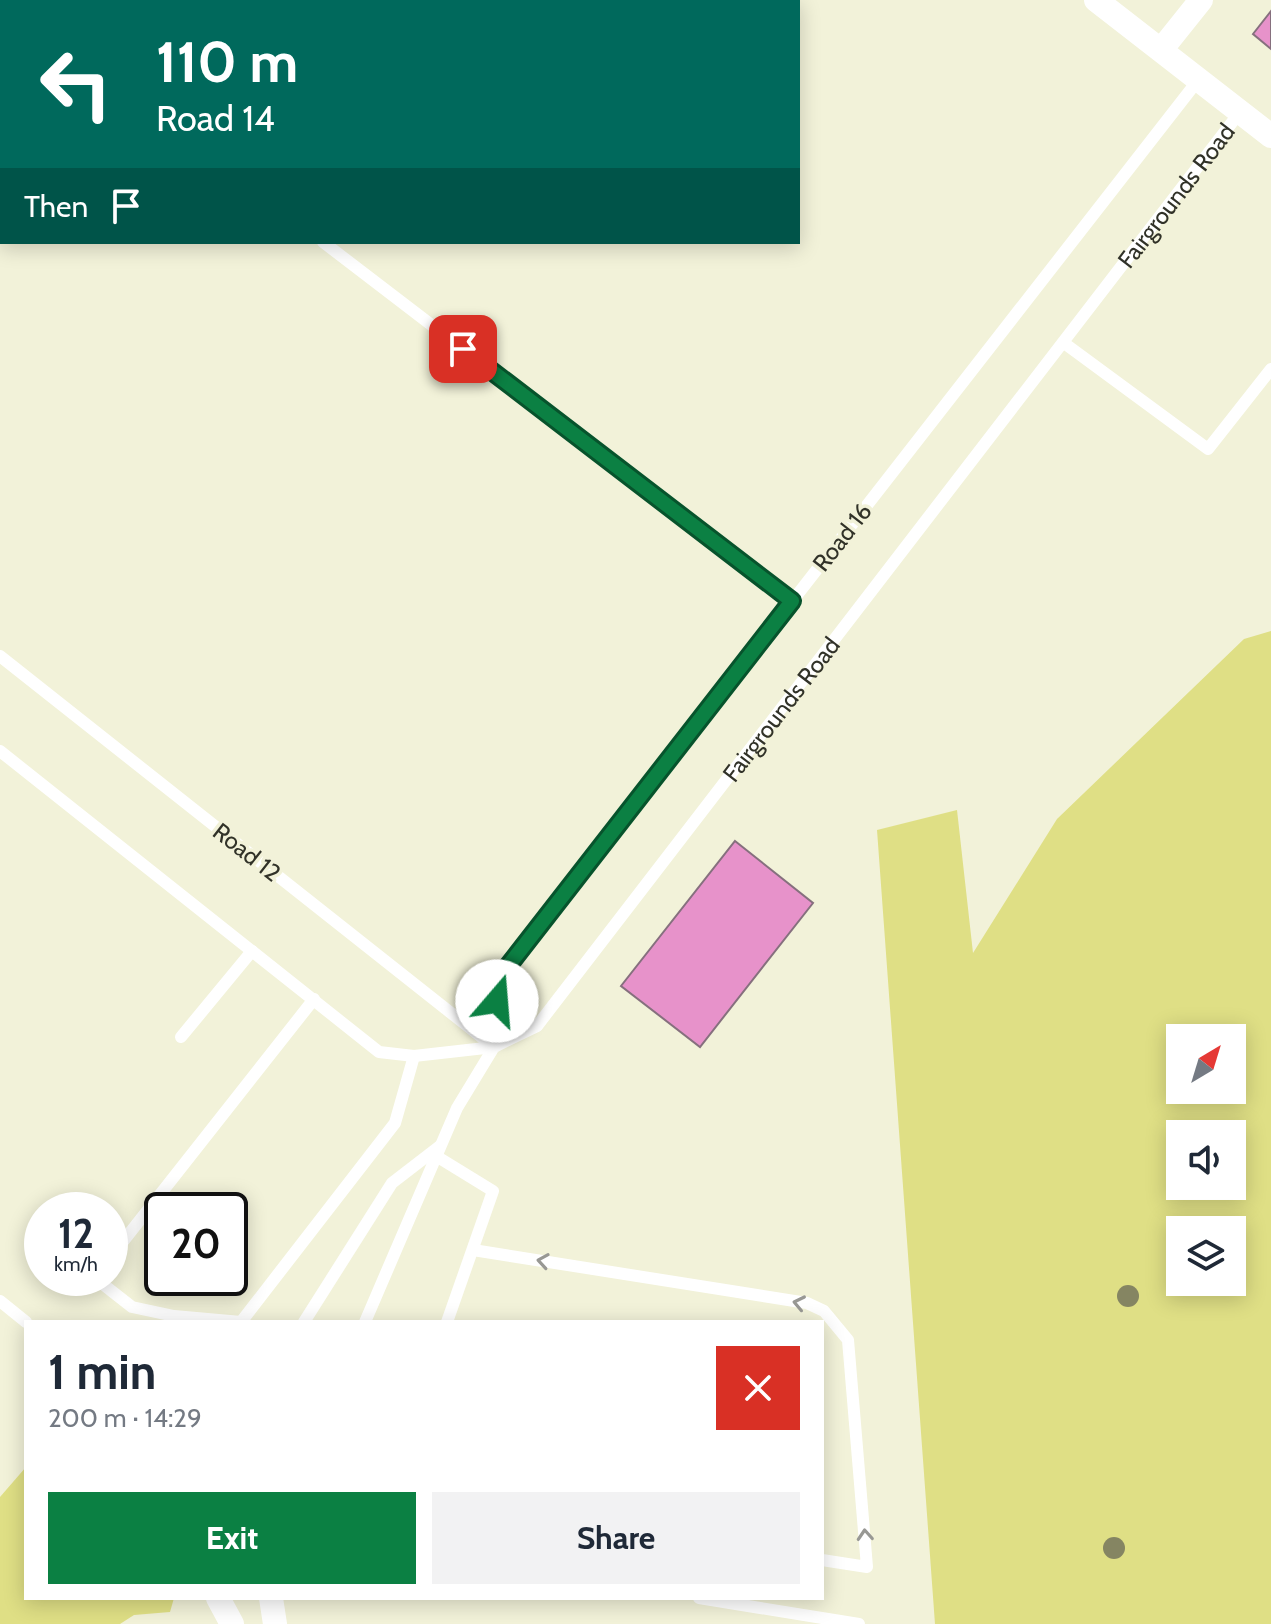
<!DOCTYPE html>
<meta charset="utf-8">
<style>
body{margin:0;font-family:Cabin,sans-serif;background:#f2f2f3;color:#1f2937;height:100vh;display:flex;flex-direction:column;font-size:30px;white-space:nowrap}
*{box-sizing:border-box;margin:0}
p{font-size:26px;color:#747a83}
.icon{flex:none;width:44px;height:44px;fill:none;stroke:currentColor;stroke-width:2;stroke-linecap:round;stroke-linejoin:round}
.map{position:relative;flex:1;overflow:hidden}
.sheet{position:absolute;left:24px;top:1320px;width:800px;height:280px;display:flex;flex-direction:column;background:#fff;border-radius:0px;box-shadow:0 4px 20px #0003}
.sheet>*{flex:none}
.hud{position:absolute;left:0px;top:0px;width:800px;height:244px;box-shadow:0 4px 20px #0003;background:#00695c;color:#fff;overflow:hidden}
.needle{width:52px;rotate:38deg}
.tools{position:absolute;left:1166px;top:1024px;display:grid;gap:16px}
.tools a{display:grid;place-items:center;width:80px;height:80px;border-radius:0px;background:#fff;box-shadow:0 4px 20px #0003;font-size:40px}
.speed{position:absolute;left:24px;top:1192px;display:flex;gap:16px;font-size:40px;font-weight:700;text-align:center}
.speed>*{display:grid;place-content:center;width:104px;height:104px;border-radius:50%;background:#fff;box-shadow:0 4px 20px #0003;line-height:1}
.speed small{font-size:20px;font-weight:400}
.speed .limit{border:4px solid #111;border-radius:12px;background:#fff;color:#111}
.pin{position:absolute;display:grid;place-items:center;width:68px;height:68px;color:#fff;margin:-34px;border-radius:16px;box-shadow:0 4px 12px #0006}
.me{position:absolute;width:88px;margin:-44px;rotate:18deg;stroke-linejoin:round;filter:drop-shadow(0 0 6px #0008)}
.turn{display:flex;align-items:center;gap:28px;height:168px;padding:0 24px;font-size:36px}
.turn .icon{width:104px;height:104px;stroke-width:2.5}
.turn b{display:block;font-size:56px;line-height:68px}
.then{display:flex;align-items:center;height:76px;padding:0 24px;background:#0003;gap:16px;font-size:30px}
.round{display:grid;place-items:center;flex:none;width:84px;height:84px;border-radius:0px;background:#f2f2f3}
.summary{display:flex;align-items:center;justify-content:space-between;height:136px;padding:0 24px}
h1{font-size:48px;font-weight:700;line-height:60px}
.button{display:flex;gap:16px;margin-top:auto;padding:16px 24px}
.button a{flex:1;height:92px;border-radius:0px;background:#0b8043;color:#fff;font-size:32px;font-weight:700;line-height:92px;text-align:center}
.button a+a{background:#f2f2f3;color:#1f2937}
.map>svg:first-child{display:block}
.green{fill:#dfdf85;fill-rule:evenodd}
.building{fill:#e792ca;stroke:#86707e;stroke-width:2}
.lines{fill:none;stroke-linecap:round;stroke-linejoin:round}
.lane{stroke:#fff;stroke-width:12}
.street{stroke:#fff;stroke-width:24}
.tree{fill:#858562}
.oneway{stroke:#989894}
.route-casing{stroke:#07532c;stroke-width:20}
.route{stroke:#0b8043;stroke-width:14}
.labels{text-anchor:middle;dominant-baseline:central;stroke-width:7;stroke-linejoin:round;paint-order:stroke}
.street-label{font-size:24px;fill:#313228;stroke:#f2f2d9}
</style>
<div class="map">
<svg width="1271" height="1624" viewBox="0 0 1271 1624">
<rect width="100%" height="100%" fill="#f2f2d9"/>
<path class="green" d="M1271,631V1624H935L877,830L957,810L973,953L1057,819L1244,639ZM1180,1038H1232V1090H1180ZM1180,1134H1232V1186H1180ZM1180,1230H1232V1282H1180Z
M26,1467V1598H174L170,1612L134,1615L120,1624H0V1497Z"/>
<path class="building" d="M1271,11V49L1253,34Z
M735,841L813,903L700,1047L621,986Z"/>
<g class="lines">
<g class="lane">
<path d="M9,0L11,2"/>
<path d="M254,0L257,2"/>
<path d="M50,2L51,0"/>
<path d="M350,2L351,0"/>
<path d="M536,2L537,0"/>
<path d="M0,75L2,73"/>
<path d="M323,242L792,601"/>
<path d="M1064,343L1208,449L1271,369"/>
<path d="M0,656L494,1047"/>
<path d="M0,751L379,1052L414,1056L494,1047"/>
<path d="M181,1037L252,951"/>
<path d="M494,1047L498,979L1199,79"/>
<path d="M436,1156L493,1191L447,1322"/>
<path d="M473,1250L807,1303L824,1311L848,1340L867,1567L822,1560"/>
<path d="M110,1258L314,999"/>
<path d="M95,1278L132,1307L174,1316L241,1322L395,1123L414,1056"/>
<path d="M0,1301L26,1322"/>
<path d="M304,1322L392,1183L440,1146"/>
<path id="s1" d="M365,1322L457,1108L494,1047L537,1026L1240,112"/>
<path d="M699,1598L859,1624"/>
</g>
<path class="street" d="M1096,0L1271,136
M1161,50L1201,0
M218,1598L232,1624
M271,1598L275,1624"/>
</g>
<g class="tree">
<circle cx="1128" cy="1296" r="11"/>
<circle cx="1114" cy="1548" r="11"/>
</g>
<defs><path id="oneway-chevron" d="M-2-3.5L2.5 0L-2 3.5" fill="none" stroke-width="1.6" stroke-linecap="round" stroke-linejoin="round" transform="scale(2)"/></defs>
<g class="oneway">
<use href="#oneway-chevron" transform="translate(543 1261) rotate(-171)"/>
<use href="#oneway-chevron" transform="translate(799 1303) rotate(-168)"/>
<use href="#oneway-chevron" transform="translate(865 1535) rotate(-94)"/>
</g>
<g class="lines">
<defs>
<path id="route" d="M463,349L792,601L498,979L497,1001"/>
</defs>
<use href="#route" class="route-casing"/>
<use href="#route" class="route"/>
</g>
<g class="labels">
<g class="street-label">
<text stroke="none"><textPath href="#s1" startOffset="1400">Fairgrounds Road</textPath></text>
<text transform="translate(842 537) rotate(-52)">Road 16</text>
<text stroke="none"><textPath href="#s1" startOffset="752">Fairgrounds Road</textPath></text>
<text transform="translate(247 852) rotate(38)">Road 12</text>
</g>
</g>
</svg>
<div class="tools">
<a><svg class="needle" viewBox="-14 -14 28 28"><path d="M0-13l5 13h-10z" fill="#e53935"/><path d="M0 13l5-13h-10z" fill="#747a83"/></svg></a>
<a><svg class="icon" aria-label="sound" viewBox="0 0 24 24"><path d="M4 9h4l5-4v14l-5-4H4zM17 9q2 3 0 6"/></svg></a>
<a><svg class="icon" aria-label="layers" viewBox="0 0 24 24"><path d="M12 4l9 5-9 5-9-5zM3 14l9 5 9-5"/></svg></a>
</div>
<div class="speed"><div>12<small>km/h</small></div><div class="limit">20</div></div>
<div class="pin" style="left:463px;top:349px;background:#d93025"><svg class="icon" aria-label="arrive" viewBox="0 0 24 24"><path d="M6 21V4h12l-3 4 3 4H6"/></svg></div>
<svg class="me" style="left:497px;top:1001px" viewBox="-20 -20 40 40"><circle r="19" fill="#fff"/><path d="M0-13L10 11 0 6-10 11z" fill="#0b8043"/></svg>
<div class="hud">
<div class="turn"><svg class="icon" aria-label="left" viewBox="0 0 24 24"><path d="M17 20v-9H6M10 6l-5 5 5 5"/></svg><div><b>110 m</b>Road 14</div></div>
<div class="then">Then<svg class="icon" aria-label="arrive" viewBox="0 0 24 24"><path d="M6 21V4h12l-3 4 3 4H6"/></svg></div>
</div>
<section class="sheet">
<div class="summary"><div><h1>1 min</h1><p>200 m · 14:29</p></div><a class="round" style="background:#d93025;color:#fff"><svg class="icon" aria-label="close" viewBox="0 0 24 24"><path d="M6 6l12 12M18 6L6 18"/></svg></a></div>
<div class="button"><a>Exit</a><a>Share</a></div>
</section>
</div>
